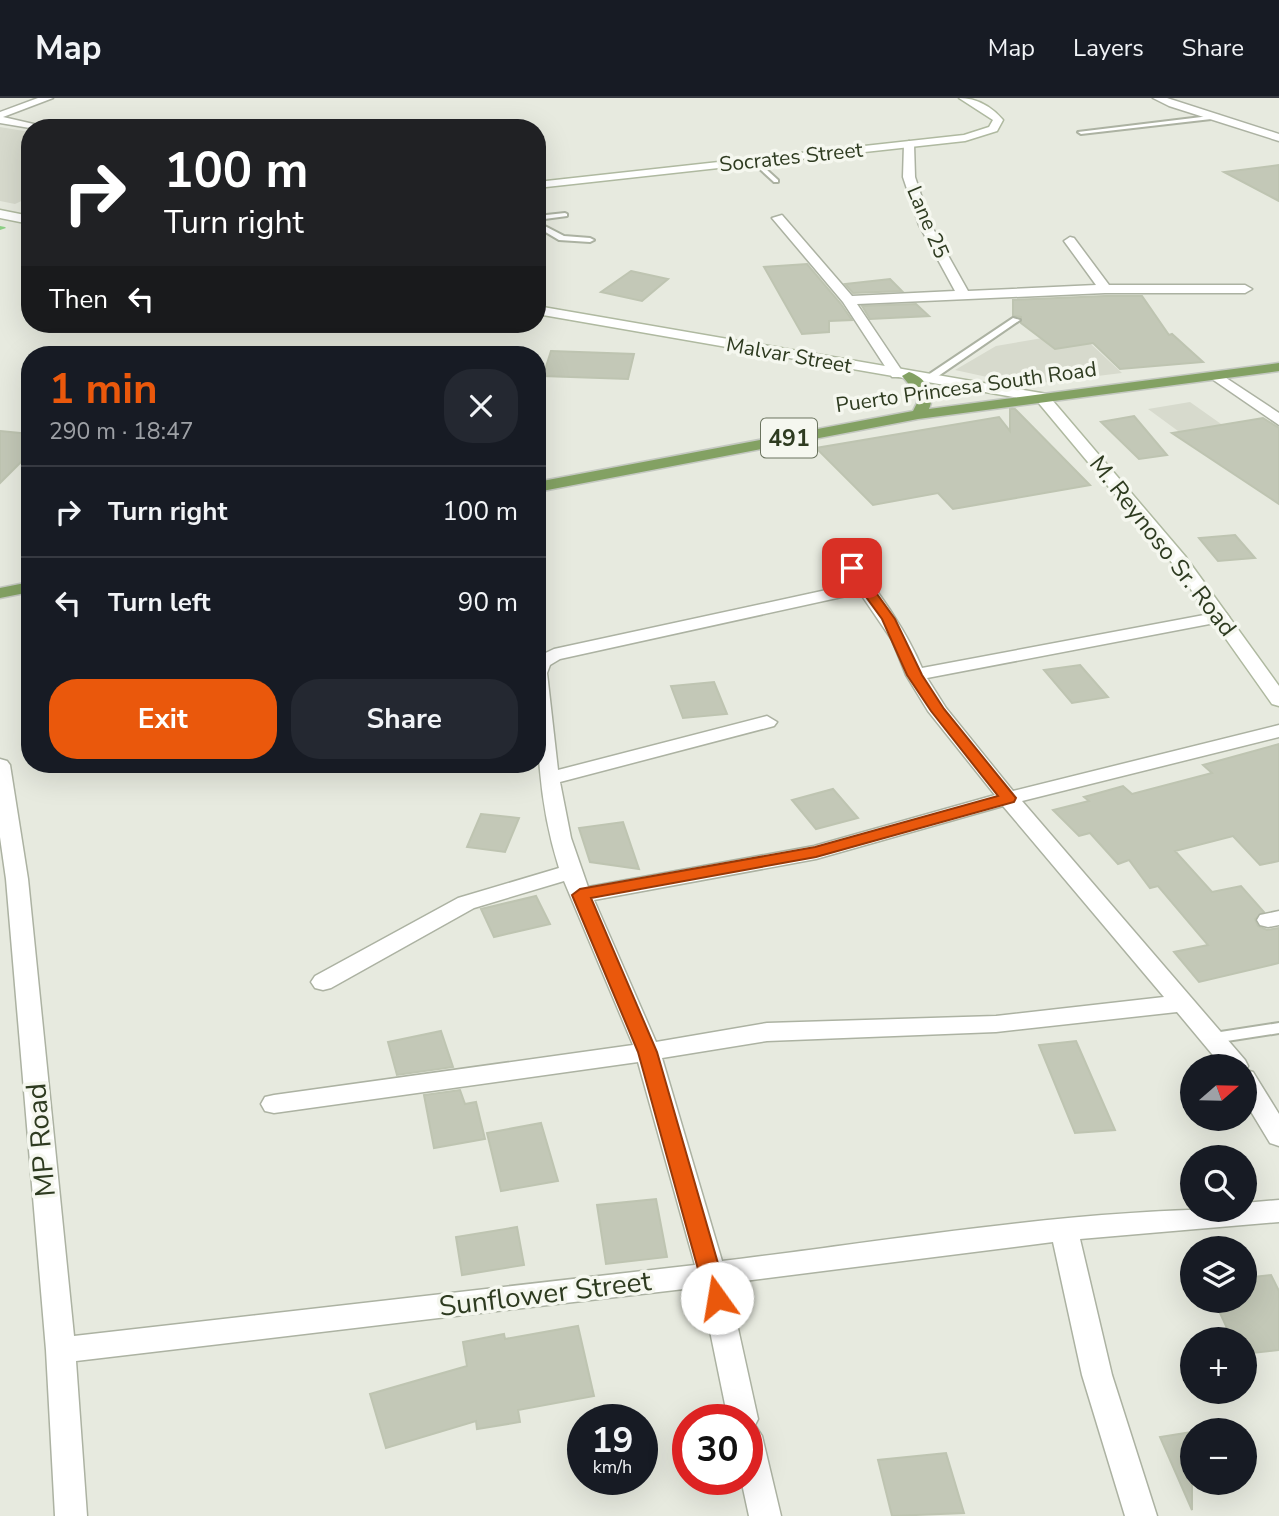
<!DOCTYPE html>
<meta charset="utf-8">
<style>
body{margin:0;font-family:"Nunito Sans",sans-serif;background:#242831;color:#f1f3f6;height:100vh;display:flex;flex-direction:column;font-size:26px;white-space:nowrap}
*{box-sizing:border-box;margin:0}
p{font-size:23px;color:#9ea1a6}
.icon{flex:none;width:38px;height:38px;fill:none;stroke:currentColor;stroke-width:2;stroke-linecap:round;stroke-linejoin:round}
.map{position:relative;flex:1;overflow:hidden}
.sheet{position:absolute;left:21px;top:248px;width:525px;height:427px;display:flex;flex-direction:column;background:#171b24;border-radius:28px;box-shadow:0 7px 28px #0002}
.sheet>*{flex:none}
.banner{position:absolute;left:21px;top:21px;width:525px;height:214px;border-radius:28px;box-shadow:0 7px 28px #0002;background:#202124;color:#fff;overflow:hidden}
.needle{width:46px;rotate:70deg}
.tools{position:absolute;left:1180px;top:956px;display:grid;gap:14px}
.tools a{display:grid;place-items:center;width:77px;height:77px;border-radius:50%;background:#171b24;box-shadow:0 7px 28px #0002;font-size:35px}
.speed{position:absolute;left:567px;top:1306px;display:flex;gap:14px;font-size:35px;font-weight:700;text-align:center}
.speed>*{display:grid;place-content:center;width:91px;height:91px;border-radius:50%;background:#171b24;box-shadow:0 7px 28px #0002;line-height:1}
.speed small{font-size:18px;font-weight:400}
.speed .limit{border:10px solid #d22;background:#fff;color:#111}
.pin{position:absolute;display:grid;place-items:center;width:60px;height:60px;color:#fff;margin:-30px;border-radius:14px;box-shadow:0 4px 10px #0006}
.me{position:absolute;width:77px;margin:-38px;rotate:347deg;stroke-linejoin:round;filter:drop-shadow(0 0 5px #0008)}
.turn{display:flex;align-items:center;gap:24px;height:147px;padding:0 28px;font-size:32px}
.turn .icon{width:91px;height:91px;stroke-width:2.5}
.turn b{display:block;font-size:49px;line-height:60px}
.then{display:flex;align-items:center;height:66px;padding:0 28px;background:#0003;gap:14px;font-size:26px}
.round{display:grid;place-items:center;flex:none;width:74px;height:74px;border-radius:28px;background:#242831}
.overview{display:flex;align-items:center;justify-content:space-between;height:119px;padding:0 28px}
h1{font-size:42px;font-weight:700;line-height:52px;color:#ea580c}
.button{display:flex;gap:14px;margin-top:auto;padding:14px 28px}
.button a{flex:1;height:80px;border-radius:28px;background:#ea580c;color:#fff;font-size:28px;font-weight:700;line-height:80px;text-align:center}
.button a+a{background:#242831;color:#f1f3f6}
ul{padding:0;list-style:none}
li{display:flex;align-items:center;gap:21px;height:91px;padding:0 28px;border-top:2px solid #363941}
li div{flex:1}
li b{display:block;font-size:26px}
li em{font-style:normal}
header{display:flex;align-items:center;gap:42px;box-sizing:border-box;height:98px;padding:0 35px;background:#171b24;border-bottom:2px solid #363941}
header strong{font-size:33px}
nav{display:flex;gap:38px;margin-inline-start:auto;font-size:24px}
.map>svg:first-child{display:block}
.built{fill:#d7dacd}
.lines{fill:none;stroke-linecap:round;stroke-linejoin:round}
.stream{fill:#8dd185;fill-rule:evenodd}
.building{fill:#c3c8b7;stroke:#bec4b1;stroke-width:2}
.lane-casing{stroke:#acb2a2;stroke-width:4}
.street-casing{stroke:#acb2a2;stroke-width:3}
.secondary-casing{stroke:#afb9a0;stroke-width:3}
.primary-casing{stroke:#c4c8c1;stroke-width:3}
.lane{fill:#fff;fill-rule:evenodd}
.street{fill:#fff;fill-rule:evenodd}
.secondary{fill:#fff;fill-rule:evenodd}
.primary{fill:#83a163;fill-rule:evenodd}
.route{fill:#ea580c;stroke:#983908;stroke-width:2}
.labels{text-anchor:middle;dominant-baseline:central;stroke-width:7;stroke-linejoin:round;paint-order:stroke}
.far-street-label{font-size:21px;fill:#2e3b20;stroke:#f5f7ef}
.shield{fill:#f5f7ef;stroke:#6a735e;stroke-width:2}
.shield-label{font-size:23px;font-weight:bold;fill:#2e3b20}
.street-label{font-size:24px;fill:#2e3b20;stroke:#f5f7ef}
.near-street-label{font-size:28px;fill:#2e3b20;stroke:#f5f7ef}
</style>
<header>
<strong>Map</strong>
<nav><a>Map</a><a>Layers</a><a>Share</a></nav>
</header>
<div class="map">
<svg width="1279" height="1418" viewBox="0 0 1279 1418">
<rect width="100%" height="100%" fill="#e7eadf"/>
<path class="built" d="M0,29L30,34V99L15,106L0,103Z
M1078,234L1122,275L1024,287L955,272L996,248Z
M1190,304L1279,367L1249,385L1148,311Z"/>
<g class="lines">
<path class="stream" d="M0,128L5,129L6,130L0,132Z"/>
</g>
<path class="building" d="M1279,67V103L1224,74Z
M807,166L841,206L852,222L829,223V234L802,236L764,169Z
M631,173L668,181L642,203L601,194Z
M890,181L902,193L853,195L845,186Z
M1105,198H1142L1169,237L1172,236L1203,264L1120,271L1093,245L1055,251L1021,225V219L1013,218V202Z
M916,206L929,218L870,221L862,208Z
M551,253L634,256L628,281L543,278Z
M1010,311H1015L1090,387L953,411L938,395L873,407L816,350L999,319L1010,333Z
M1134,318L1167,357L1139,361L1101,324Z
M1263,320L1279,330V406L1172,335Z
M0,333L30,336V355L0,385Z
M1235,437L1255,460L1218,463L1199,440Z
M1080,567L1108,599L1072,605L1044,572Z
M714,584L727,616L683,620L671,588Z
M1279,646V763L1260,767L1233,738L1175,753L1212,794L1241,788L1264,814L1255,821L1258,828L1267,832L1279,830V865L1199,884L1174,854L1208,847L1158,788L1150,790L1129,762L1118,766L1090,735L1079,738L1053,712L1089,703L1084,699L1123,688L1132,696L1212,675L1203,667Z
M833,691L858,720L816,731L792,702Z
M481,716L519,720L505,754L467,749Z
M623,724L639,771L590,764L579,730Z
M536,798L550,826L494,839L481,811Z
M441,933L453,969L397,977L388,944Z
M1076,943L1115,1032L1075,1035L1039,947Z
M460,992L465,1006L476,1004L485,1041L434,1050L424,997Z
M541,1025L558,1083L501,1093L487,1035Z
M656,1101L667,1159L606,1166L597,1107Z
M517,1129L524,1167L462,1177L456,1139Z
M1271,1177L1279,1193V1252L1244,1256V1241H1232L1214,1202H1244V1180Z
M578,1228L594,1298L518,1312L520,1324L477,1331L476,1323L386,1350L370,1296L467,1268L463,1244L504,1236L505,1241Z
M1192,1334V1412L1160,1339Z
M946,1355L964,1415L892,1418L878,1362Z"/>
<g class="lines">
<defs>
<path id="lane" d="M1218,17L1220,20L1081,36L1078,34Z
M751,61H755L778,82V84H774L751,63Z
M565,115L567,116V118L537,122V118Z
M537,124L564,138L590,140L594,142L590,144L559,142L537,129Z
M1013,220L1020,222L931,283H925V279Z
M1279,925V935L1214,945L1209,944L1207,940L1209,936L1214,935Z"/>
<path id="street" d="M38,0H53L3,19L51,30H30L0,25V14Z
M1153,0H1167L1279,36V43L1169,8Z
M909,43L914,46L915,79L931,127L968,193L1096,187L1064,143L1070,139L1074,140L1109,187H1245L1252,191L1245,195H1105L857,206L904,276L902,279H892L843,204L772,120L782,117L852,198L955,193L919,127L903,79L904,46Z
M1217,274L1279,315V327L1212,281L1210,278L1212,275Z
M838,447L844,448C873,488 903,525 922,570L1220,514L1226,515L1229,519L1226,523L1220,524L927,580L946,610L1013,693L1279,627V639L1022,703L1245,962L1248,968L1246,972L1253,974L1279,1016V1048L1270,1045L1244,1002V968H1222L1177,914L996,934L767,943L662,960L722,1163C895,1142 1072,1111 1244,1111V1105L1279,1102V1124L1080,1141L1112,1277L1157,1418H1125L1082,1277L1053,1144L728,1185L758,1321L755,1327L762,1338L781,1418H749L741,1381H747V1321H728L701,1189L76,1263L87,1418H55L46,1252L6,781L0,739V661L7,663L10,667L28,781L74,1238L695,1167L638,964L274,1015L265,1013L261,1006L265,999L274,997L633,947L564,783L474,810L331,890L323,892L315,890L311,884L315,878L458,800L559,770C536,697 537,634 537,559L554,551L854,486L829,452ZM860,495L892,542L906,577L928,613L995,697L814,748L588,789L571,740L560,684L774,628L777,624L767,618L558,672L547,575L550,567L560,561ZM1003,708L1164,899L996,918L767,925L656,944L594,802L816,761Z
M1279,813V827L1268,829L1260,827L1257,822L1260,817Z"/>
<path id="secondary" d="M959,0C977,0 992,9 1003,22L997,33L965,43L537,90V84L964,37L989,29L993,22Z
M0,112L30,118V126L0,120Z
M537,208L1047,296L1185,458L1279,588V608L1272,606L1173,466L1037,303L537,216Z"/>
<path id="primary" d="M1279,265V273L918,321L537,394V384L913,313L917,305V296L902,278L909,274C925,279 936,295 929,311Z
M30,484V494L0,500V490Z"/>
</defs>
<use href="#lane" class="lane-casing"/>
<use href="#street" class="street-casing"/>
<use href="#secondary" class="secondary-casing"/>
<use href="#primary" class="primary-casing"/>
<use href="#lane" class="lane"/>
<use href="#street" class="street"/>
<use href="#secondary" class="secondary"/>
<use href="#primary" class="primary"/>
</g>
<path class="route" d="M852,466L856,467L895,521L922,577L944,611L1016,700L1014,704L816,759L591,800L657,954L728,1200L725,1207L717,1209L709,1207L706,1200L638,954L572,797L580,791L815,749L998,698L931,613L907,577L882,521L845,470Z"/>
<g class="labels">
<g class="far-street-label">
<text transform="translate(791 59) rotate(-6)">Socrates Street</text>
<text transform="translate(928 124) rotate(67)">Lane 25</text>
<text transform="translate(789 257) rotate(10)">Malvar Street</text>
<text transform="translate(966 289) rotate(-8)">Puerto Princesa South Road</text>
</g>
<rect class="shield" x="761" y="320.5" width="56" height="39" rx="5"/>
<g class="shield-label">
<text x="789" y="340">491</text>
</g>
<g class="street-label">
<text transform="translate(1163 448) rotate(52)">M. Reynoso Sr. Road</text>
</g>
<g class="near-street-label">
<text transform="translate(41 1042) rotate(-95)">MP Road</text>
<text transform="translate(545 1196) rotate(-7)">Sunflower Street</text>
</g>
</g>
</svg>
<div class="tools">
<a><svg class="needle" viewBox="-14 -14 28 28"><path d="M0-13l5 13h-10z" fill="#e53935"/><path d="M0 13l5-13h-10z" fill="#9ea1a6"/></svg></a>
<a><svg class="icon" aria-label="search" viewBox="0 0 24 24"><circle cx="10" cy="10" r="6"/><path d="M15 15l6 6"/></svg></a>
<a><svg class="icon" aria-label="layers" viewBox="0 0 24 24"><path d="M12 4l9 5-9 5-9-5zM3 14l9 5 9-5"/></svg></a>
<a>+</a>
<a>−</a>
</div>
<div class="speed"><div>19<small>km/h</small></div><div class="limit">30</div></div>
<div class="pin" style="left:852px;top:470px;background:#d93025"><svg class="icon" aria-label="arrive" viewBox="0 0 24 24"><path d="M6 21V4h12l-3 4 3 4H6"/></svg></div>
<svg class="me" style="left:717px;top:1200px" viewBox="-20 -20 40 40"><circle r="19" fill="#fff"/><path d="M0-13L10 11 0 6-10 11z" fill="#ea580c"/></svg>
<div class="banner">
<div class="turn"><svg class="icon" aria-label="right" viewBox="0 0 24 24"><path d="M7 20v-9h11M14 6l5 5-5 5"/></svg><div><b>100 m</b>Turn right</div></div>
<div class="then">Then<svg class="icon" aria-label="left" viewBox="0 0 24 24"><path d="M17 20v-9H6M10 6l-5 5 5 5"/></svg></div>
</div>
<section class="sheet">
<div class="overview"><div><h1>1 min</h1><p>290 m · 18:47</p></div><a class="round"><svg class="icon" aria-label="close" viewBox="0 0 24 24"><path d="M6 6l12 12M18 6L6 18"/></svg></a></div>
<ul>
<li><svg class="icon" aria-label="right" viewBox="0 0 24 24"><path d="M7 20v-9h11M14 6l5 5-5 5"/></svg><div><b>Turn right</b></div><em>100 m</em></li>
<li><svg class="icon" aria-label="left" viewBox="0 0 24 24"><path d="M17 20v-9H6M10 6l-5 5 5 5"/></svg><div><b>Turn left</b></div><em>90 m</em></li>
</ul>
<div class="button"><a>Exit</a><a>Share</a></div>
</section>
</div>
